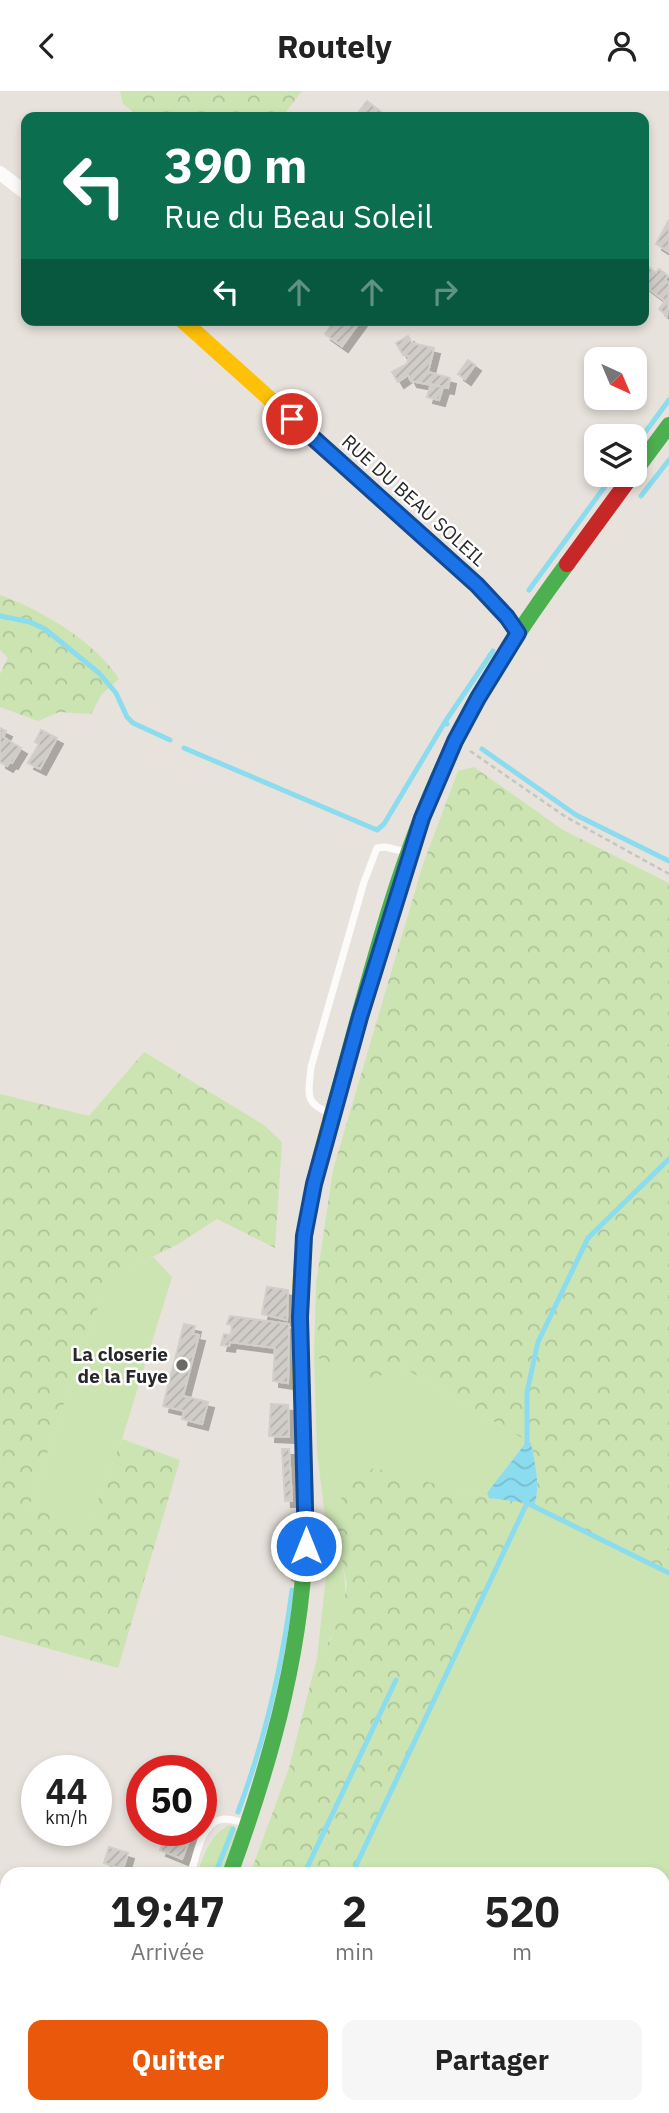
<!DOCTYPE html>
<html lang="fr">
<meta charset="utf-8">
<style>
body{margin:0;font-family:"IBM Plex Sans",sans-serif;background:#f6f6f6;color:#222;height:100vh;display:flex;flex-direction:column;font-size:26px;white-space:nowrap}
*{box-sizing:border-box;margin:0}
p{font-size:23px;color:#767676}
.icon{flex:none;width:38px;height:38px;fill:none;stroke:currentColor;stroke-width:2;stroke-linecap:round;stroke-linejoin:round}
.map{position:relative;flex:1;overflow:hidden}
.drawer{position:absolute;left:0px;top:1776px;width:670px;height:247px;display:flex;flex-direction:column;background:#fff;border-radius:21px 21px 0 0;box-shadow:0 4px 10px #0003}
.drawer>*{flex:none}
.banner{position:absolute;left:21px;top:21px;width:628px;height:214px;border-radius:14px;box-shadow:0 4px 10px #0003;background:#0b6e4f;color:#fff;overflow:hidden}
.needle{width:46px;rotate:136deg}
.tools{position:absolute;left:584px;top:256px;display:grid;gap:14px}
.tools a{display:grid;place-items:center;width:63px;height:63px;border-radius:14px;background:#fff;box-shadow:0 4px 10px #0003;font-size:35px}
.speed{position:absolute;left:21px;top:1664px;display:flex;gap:14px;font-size:35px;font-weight:700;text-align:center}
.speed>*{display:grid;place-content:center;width:91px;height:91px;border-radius:50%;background:#fff;box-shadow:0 4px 10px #0003;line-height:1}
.speed small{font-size:18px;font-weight:400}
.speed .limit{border:10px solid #d22;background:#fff;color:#111}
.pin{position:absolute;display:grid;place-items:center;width:60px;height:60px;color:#fff;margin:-30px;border:4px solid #fff;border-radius:50%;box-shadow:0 2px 7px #0007}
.me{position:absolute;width:77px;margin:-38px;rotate:0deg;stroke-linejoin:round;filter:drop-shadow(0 0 5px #0008)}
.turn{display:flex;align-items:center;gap:24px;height:147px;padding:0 28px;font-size:32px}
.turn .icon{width:91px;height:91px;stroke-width:2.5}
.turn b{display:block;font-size:49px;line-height:60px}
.lanes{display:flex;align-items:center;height:66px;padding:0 28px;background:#0003;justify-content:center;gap:35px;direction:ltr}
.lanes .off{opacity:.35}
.eta{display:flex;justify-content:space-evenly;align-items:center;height:119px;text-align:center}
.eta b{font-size:42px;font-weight:700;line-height:49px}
.primary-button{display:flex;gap:14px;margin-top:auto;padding:14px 28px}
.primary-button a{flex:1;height:80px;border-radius:14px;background:#ea580c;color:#fff;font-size:28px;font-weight:700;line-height:80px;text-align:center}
.primary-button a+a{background:#f6f6f6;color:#222}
header{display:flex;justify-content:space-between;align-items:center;height:91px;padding:0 28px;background:#fff;font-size:32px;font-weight:700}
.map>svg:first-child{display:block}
.grass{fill:#cbe4b2}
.forest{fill:url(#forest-crowns)}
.water{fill:url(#water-waves)}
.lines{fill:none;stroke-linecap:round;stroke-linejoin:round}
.stream{stroke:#8bdcee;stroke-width:5}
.building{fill:url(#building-hatch);stroke:#d2cec9;stroke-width:2;filter:url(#shadow)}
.path{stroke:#c6c5c4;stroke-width:2.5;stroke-dasharray:5 3.5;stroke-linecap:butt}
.lane{stroke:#fcfbfa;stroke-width:7}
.street{stroke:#fcfbfa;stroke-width:14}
.fast{stroke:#4caf50;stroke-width:16}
.slow{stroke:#ffc107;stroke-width:16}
.jam{stroke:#c62828;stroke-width:16}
.route-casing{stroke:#114b97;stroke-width:18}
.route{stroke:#1a73e8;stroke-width:12}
.poi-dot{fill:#6b6967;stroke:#fff;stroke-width:2.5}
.labels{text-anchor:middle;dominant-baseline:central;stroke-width:5;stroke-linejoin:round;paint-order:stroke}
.street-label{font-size:19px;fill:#282828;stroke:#fff}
.poi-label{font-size:19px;font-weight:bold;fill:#282828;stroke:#fff;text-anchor:end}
</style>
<header><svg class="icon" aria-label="back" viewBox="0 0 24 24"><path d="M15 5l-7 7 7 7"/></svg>Routely<svg class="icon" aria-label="person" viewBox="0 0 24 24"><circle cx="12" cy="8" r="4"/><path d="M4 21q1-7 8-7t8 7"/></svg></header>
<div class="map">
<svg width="669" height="2022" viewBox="0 0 669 2022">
<defs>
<pattern id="forest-crowns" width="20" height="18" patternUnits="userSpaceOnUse" patternTransform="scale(1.75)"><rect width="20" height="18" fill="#cbe4b2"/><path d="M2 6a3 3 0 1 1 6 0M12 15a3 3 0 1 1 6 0" fill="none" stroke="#aec499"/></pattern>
<pattern id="water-waves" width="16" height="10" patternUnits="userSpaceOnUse" patternTransform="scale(1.75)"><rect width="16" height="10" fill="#8bdcee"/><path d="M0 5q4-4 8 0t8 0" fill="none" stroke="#78bdcc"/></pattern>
<pattern id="building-hatch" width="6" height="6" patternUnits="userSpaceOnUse" patternTransform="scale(1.75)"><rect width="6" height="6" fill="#d0ccc8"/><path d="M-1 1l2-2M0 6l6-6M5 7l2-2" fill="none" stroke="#b3afac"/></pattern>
<filter id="shadow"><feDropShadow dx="6" dy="6" stdDeviation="0" flood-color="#0004"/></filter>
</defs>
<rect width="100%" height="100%" fill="#e8e2dc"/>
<path class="grass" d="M153,1166L172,1186L122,1348L87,1438L29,1416L94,1224L112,1192L138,1173Z
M314,1265L371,1289L399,1274L527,1350L487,1402L489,1407L374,1378L335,1450C353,1499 347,1526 317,1567L329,1459L317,1360Z
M527,1412L669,1482V1981L663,1988V1783H352Z
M230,1734L234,1735L237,1741L222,1783H197C204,1765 210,1742 230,1734Z
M244,2016H638L633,2022H242Z"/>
<path class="forest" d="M120,0H302L282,26H140L123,13Z
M0,504C40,518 97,552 119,588L102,603L91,623L59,621L38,630L0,616V583L8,567L0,559Z
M474,676L563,739L669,792V1482L534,1415C541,1395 535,1373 531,1352L527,1350L399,1274L371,1290L314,1265L316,1193L333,1079L423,773L458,680Z
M144,961L264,1034L282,1051L275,1157L217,1128L180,1152L138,1173L112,1193L94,1224L29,1416L87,1437L122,1348L180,1369L118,1577L0,1544V1003L89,1025Z
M374,1377L489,1407L527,1412L352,1783H250L289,1677L317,1567L331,1547L342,1519L347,1494L342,1471L335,1450V1427L343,1402L355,1388Z
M0,1863L7,1865V2016H117L115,2022H0Z
M158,2016H244L242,2022H155Z"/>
<path class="water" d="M527,1350L531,1352C535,1373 541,1395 534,1415L527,1412L489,1407L487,1402Z"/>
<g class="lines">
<path class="stream" d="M635,355L669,309
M641,405L669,369
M529,499L614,383
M0,525L30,531L45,538L99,582L116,602L127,626L133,632L170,649
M445,631L493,560
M184,657L377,739L384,733L445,631L447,633
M482,658L576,724L669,770
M527,1354V1301L538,1251L588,1147L669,1068
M527,1412L669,1482
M238,1721C265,1649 282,1575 292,1499
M215,1783L233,1738
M304,1783L396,1589
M352,1783L527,1412V1405
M211,2016L229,2022
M242,2022L244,2016"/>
</g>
<path class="building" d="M367,10L388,26H355Z
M669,129V161L656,153Z
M644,172L656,182L659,178L668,185L665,189L669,192L667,225L659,218L665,210L644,194Z
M335,229H361L342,255L325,243Z
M408,245L412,252L434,257L428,281L450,287L448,297L411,290L408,284L398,291L392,281L407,273L409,265L403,264L396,252Z
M468,269L475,274L465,288L458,283Z
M431,293L443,296L439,309L427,306Z
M0,637L6,640L3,646L21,657L12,672L10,671L7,675L0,671Z
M41,639L57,647L40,678L28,672L39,653L35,651Z
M267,1196L288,1199L287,1229L262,1223Z
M230,1225L289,1233L288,1292L273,1290L275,1257L230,1251L229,1255L221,1254L224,1243L231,1244L232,1234L227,1233Z
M184,1233L195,1235L193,1243L199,1244L183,1305L208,1311L202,1333L182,1328L184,1320L163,1315Z
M271,1313L288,1314L289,1346L269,1345Z
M282,1358H289L292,1410H285Z
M285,1461L294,1464L290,1485L286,1483L287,1479L276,1475L278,1469L282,1471Z
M168,1740L177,1743L178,1740H193L182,1768L160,1759Z
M109,1756L128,1762L123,1778L104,1772Z"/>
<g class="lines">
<path class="path" d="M470,660L566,726L669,783"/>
<path class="lane" d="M330,1022C303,1012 309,1002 311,976L364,791L377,757L385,756L406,761
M191,1783C196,1767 200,1735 219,1729C228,1726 240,1731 248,1733"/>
<path class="street" d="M0,82L26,102"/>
<path class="fast" d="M635,380L669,334
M330,1030C364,910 392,785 445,671C478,600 521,535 567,473
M230,1783C273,1665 306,1547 306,1420"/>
<path class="slow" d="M182,229L402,427
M306,1420C304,1337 295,1253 302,1170C306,1122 317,1076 330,1030"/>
<path class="jam" d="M402,427C442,463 487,497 518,542
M567,473L633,383
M137,2022L139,2016"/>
</g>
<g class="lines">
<defs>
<path id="route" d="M292,328L477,494L507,526L518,542L478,607L455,650L422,727L360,926L314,1093L304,1145L300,1226L306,1455"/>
</defs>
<use href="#route" class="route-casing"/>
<use href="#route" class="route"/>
</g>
<circle class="poi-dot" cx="182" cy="1274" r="7"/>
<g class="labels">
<g class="street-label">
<text transform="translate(414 409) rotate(42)">RUE DU BEAU SOLEIL</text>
</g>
<g class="poi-label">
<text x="168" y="1263">La closerie<tspan x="168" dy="22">de la Fuye</tspan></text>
</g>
</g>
</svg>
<div class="tools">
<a><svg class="needle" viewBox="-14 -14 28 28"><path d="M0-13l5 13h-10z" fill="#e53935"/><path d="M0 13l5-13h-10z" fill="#767676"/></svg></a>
<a><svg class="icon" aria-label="layers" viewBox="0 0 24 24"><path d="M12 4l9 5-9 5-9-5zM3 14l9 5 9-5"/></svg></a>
</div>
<div class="speed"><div>44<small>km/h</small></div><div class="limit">50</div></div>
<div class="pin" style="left:292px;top:328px;background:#d93025"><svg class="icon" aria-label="arrive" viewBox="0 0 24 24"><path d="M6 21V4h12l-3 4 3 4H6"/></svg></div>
<svg class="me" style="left:306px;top:1455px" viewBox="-20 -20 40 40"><circle r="17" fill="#1a73e8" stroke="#fff" stroke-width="3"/><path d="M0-11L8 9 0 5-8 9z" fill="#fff"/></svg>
<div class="banner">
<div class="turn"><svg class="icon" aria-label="left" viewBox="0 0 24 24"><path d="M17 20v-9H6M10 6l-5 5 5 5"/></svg><div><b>390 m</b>Rue du Beau Soleil</div></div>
<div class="lanes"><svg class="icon" aria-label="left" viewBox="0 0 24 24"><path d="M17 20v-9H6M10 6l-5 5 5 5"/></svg><svg class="icon off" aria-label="ahead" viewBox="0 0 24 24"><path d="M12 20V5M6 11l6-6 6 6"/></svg><svg class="icon off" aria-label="ahead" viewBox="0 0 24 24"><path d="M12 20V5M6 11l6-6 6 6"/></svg><svg class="icon off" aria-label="right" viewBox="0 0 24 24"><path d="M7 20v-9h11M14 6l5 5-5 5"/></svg></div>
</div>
<section class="drawer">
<div class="eta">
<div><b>19:47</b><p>Arrivée</p></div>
<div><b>2</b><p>min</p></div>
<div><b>520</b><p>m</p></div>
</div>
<div class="primary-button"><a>Quitter</a><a>Partager</a></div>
</section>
</div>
